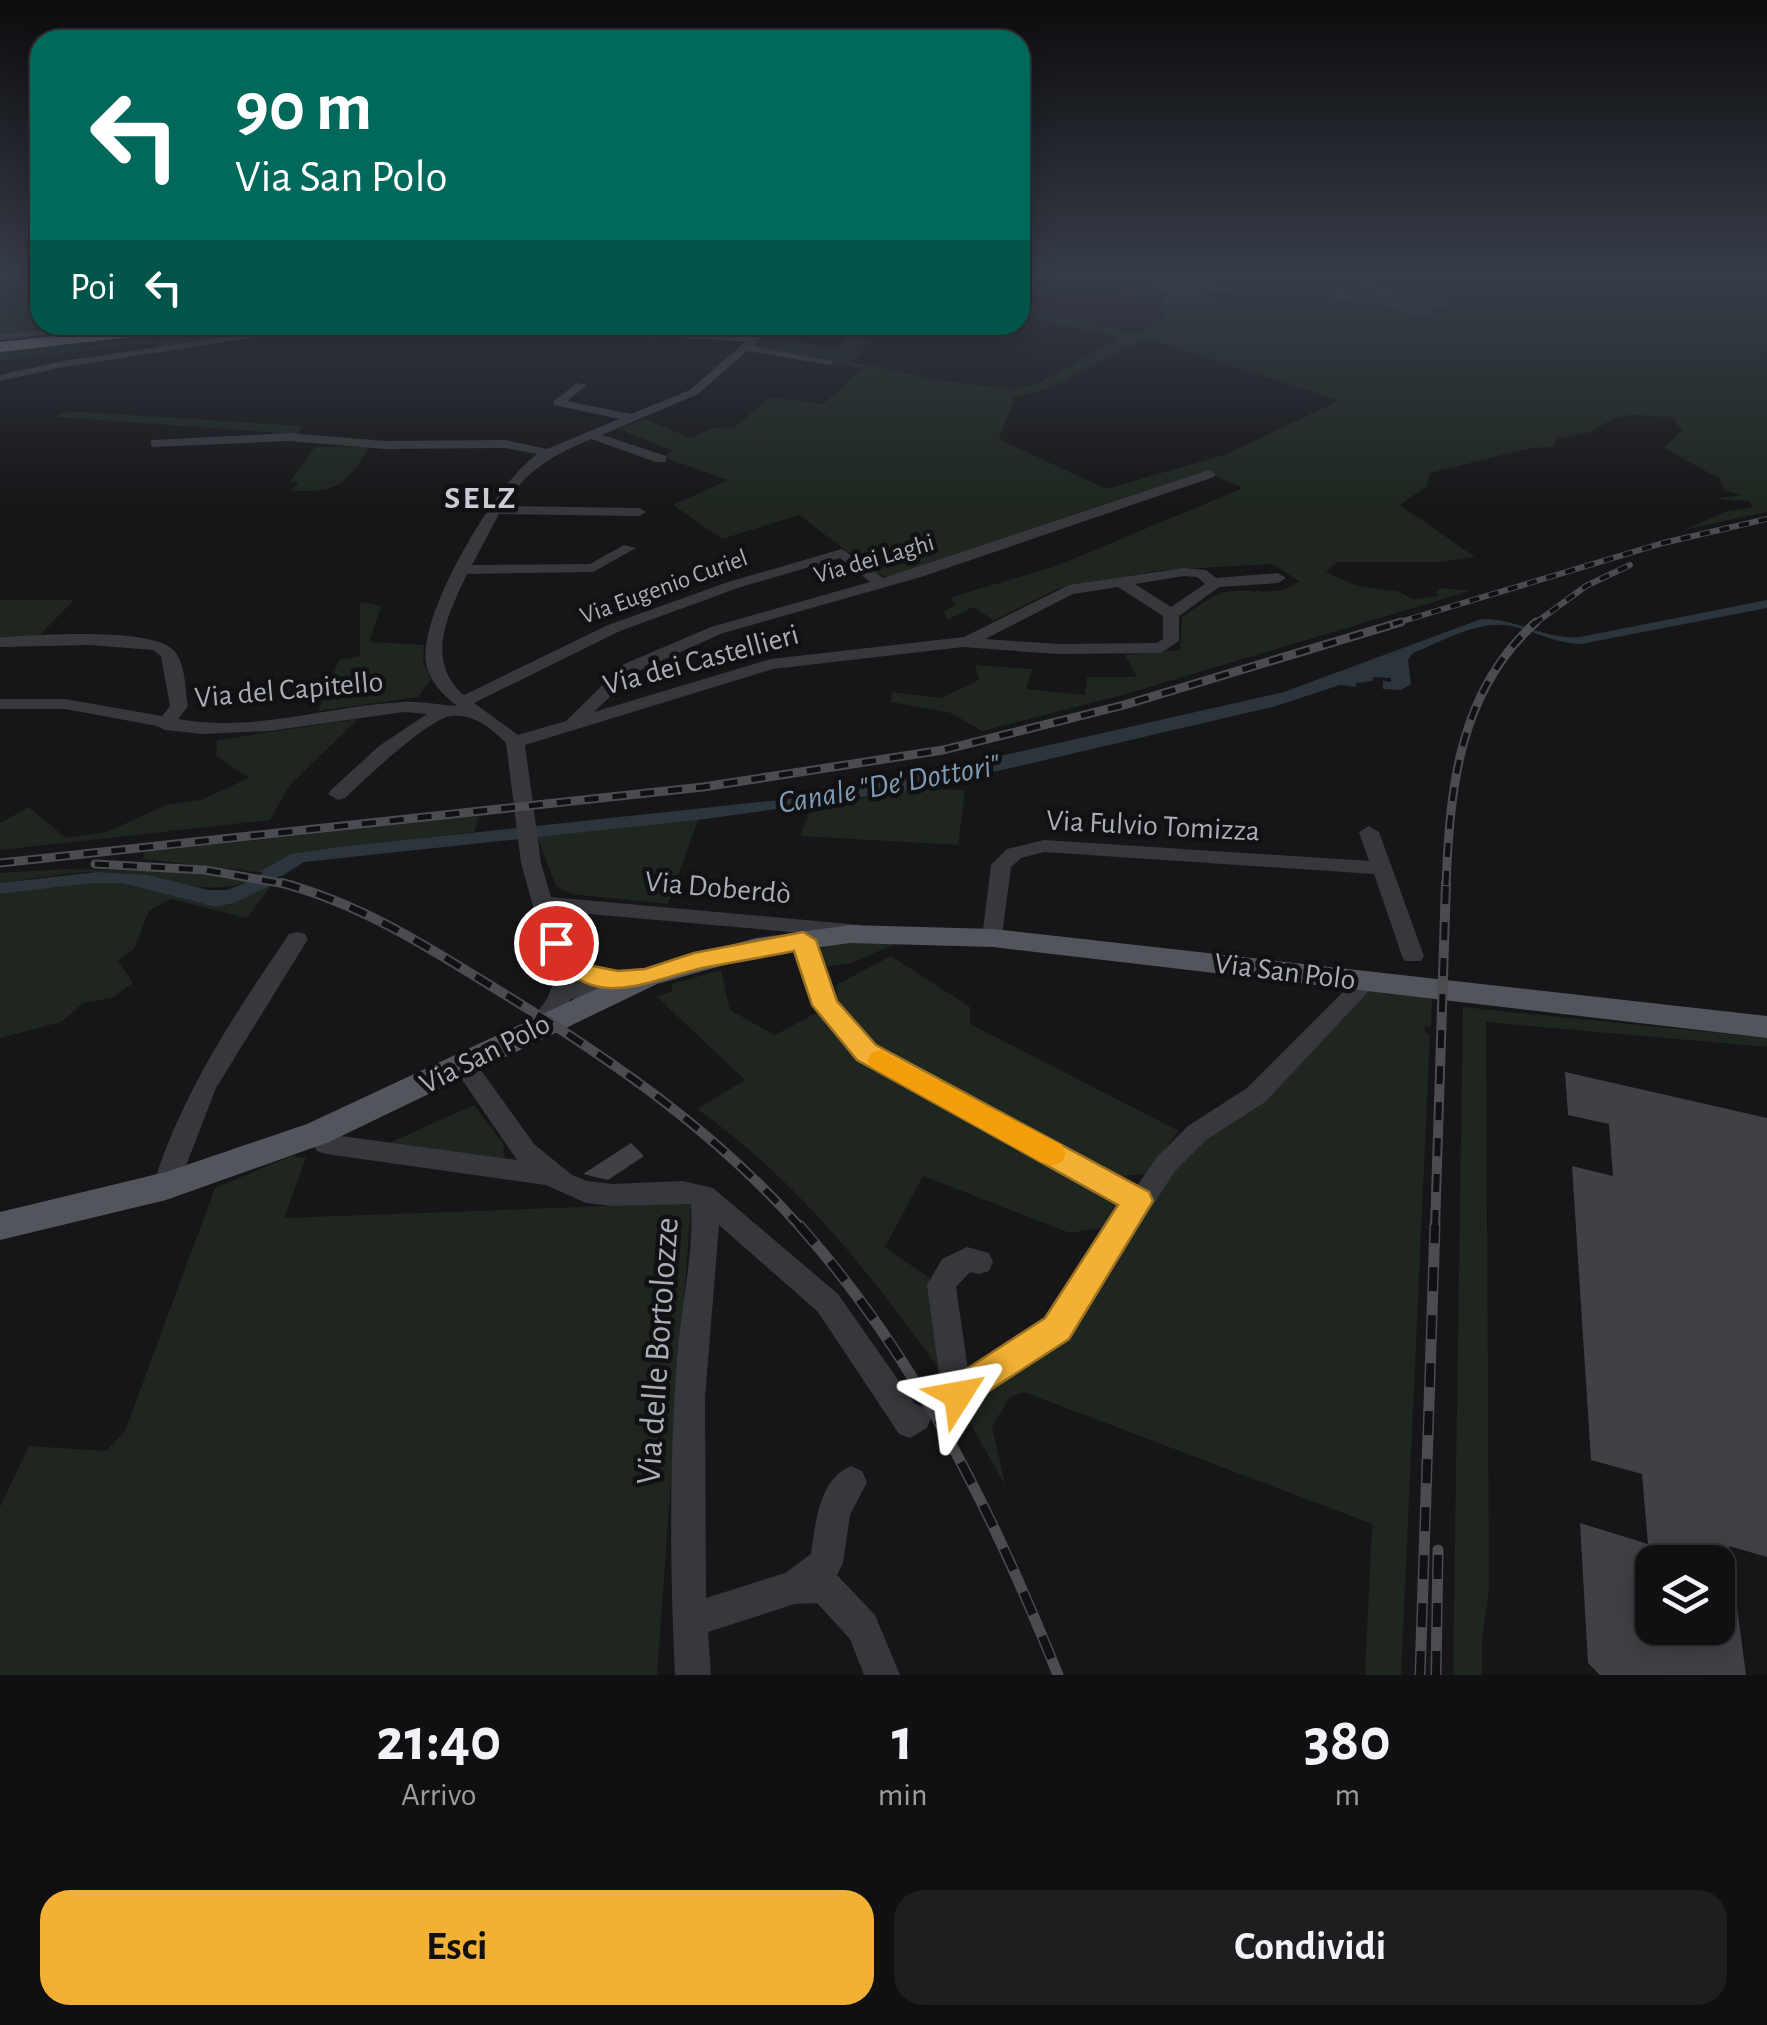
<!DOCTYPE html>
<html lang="it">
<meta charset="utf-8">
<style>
body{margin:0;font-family:"Alegreya Sans",sans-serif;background:#1e1e20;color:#f1f3f6;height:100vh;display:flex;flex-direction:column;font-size:38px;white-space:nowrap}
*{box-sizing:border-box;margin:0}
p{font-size:32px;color:#9c9d9f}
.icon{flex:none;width:55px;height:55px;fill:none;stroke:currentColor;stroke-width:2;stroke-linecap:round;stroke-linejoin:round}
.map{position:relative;height:1675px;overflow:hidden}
.side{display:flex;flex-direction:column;background:#101012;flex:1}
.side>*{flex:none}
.guide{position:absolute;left:30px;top:30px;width:1000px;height:305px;border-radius:30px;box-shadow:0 5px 25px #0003,0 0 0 2px #303032;background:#00695c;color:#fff;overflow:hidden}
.tools{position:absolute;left:1635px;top:1545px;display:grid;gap:20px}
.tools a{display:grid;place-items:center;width:100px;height:100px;border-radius:20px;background:#101012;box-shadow:0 5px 25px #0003,0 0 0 2px #303032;font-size:50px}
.pin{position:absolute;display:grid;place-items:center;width:85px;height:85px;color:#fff;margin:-42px;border:5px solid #fff;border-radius:50%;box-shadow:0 2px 10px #0007}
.me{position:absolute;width:110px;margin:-55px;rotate:56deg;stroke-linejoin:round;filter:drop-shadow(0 0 8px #0008)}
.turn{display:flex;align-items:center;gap:35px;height:210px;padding:0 40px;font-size:45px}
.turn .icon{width:130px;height:130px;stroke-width:2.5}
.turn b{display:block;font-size:70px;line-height:85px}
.then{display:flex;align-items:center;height:95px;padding:0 40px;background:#0003;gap:20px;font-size:38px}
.eta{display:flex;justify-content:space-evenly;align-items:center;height:170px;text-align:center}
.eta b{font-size:60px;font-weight:700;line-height:70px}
.button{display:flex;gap:20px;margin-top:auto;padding:20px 40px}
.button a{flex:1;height:115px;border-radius:30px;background:#f2b134;color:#111;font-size:40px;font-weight:700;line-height:115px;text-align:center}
.button a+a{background:#1e1e20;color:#f1f3f6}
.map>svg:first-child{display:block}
.green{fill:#1e261f;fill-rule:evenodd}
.water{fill:#2c353c}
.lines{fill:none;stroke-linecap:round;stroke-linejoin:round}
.canal{fill:#2c353c;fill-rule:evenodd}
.building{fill:#404145;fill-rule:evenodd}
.minor{fill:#37383d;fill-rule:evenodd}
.major{fill:#53555c;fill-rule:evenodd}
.highway{fill:#63666e;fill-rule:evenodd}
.rail-far3-casing{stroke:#4a4c52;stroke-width:6}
.rail-far2-casing{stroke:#4a4c52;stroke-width:9}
.rail-far1-casing{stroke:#4a4c52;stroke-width:10}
.rail-casing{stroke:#4a4c52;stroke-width:11}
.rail-far3{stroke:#111113;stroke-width:4;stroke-dasharray:10;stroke-linecap:butt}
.rail-far2{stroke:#111113;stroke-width:5;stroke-dasharray:14;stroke-linecap:butt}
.rail-far1{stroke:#111113;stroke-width:6;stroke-dasharray:18;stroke-linecap:butt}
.rail{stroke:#111113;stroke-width:8;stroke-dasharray:24;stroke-linecap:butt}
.route{fill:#f2b134;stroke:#9d7322;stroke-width:2.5}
.slow{fill:#f59e0b}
.labels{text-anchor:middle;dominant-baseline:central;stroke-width:9;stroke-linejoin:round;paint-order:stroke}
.far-street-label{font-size:25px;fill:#a8adb8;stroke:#111113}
.street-label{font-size:30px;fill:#a8adb8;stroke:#111113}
.far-district-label{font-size:32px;font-weight:bold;letter-spacing:2.5px;fill:#c9ccd4;stroke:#111113}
.water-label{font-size:32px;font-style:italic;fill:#7f9bb3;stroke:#111113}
.near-street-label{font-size:35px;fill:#a8adb8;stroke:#111113}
</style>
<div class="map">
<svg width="1767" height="1675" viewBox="0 0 1767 1675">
<rect width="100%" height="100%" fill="#161618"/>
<path class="green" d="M0,271H40V325H87L0,334Z
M1099,271H1159L1223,279L1248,271H1767V512L1684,530L1727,511L1753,507L1749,501L1714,499L1742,495L1725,491L1720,479L1664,448L1682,431L1673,417L1629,415L1613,419L1590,432L1558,438L1552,447L1530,448L1430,473L1427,486L1400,505L1475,557L1439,562H1338L1326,572L1355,585L1400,592L1412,599L1440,596L1436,593L1441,588L1470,591L1126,694L982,731L951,713L891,702L892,692L941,698L979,680L975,665L1032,669L1026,689L1085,695L1087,677H1137L1125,655L1180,650L1182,617C1195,609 1211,595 1226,592C1249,587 1281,599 1299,581L1272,564L1164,570L1059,588L994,620L973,607L947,620L944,612L955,605L951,597L1054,567L1243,488L1209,473L887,577L878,575L799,515L722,539L673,505L728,480L663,457L672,451L619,429L645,419L691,438L712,428L733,429L770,397L823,404L863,368L752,348L761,339L831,346L840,345L847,338L777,325L877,336L852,362L937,380L1013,389L1039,383L1119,337L1020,315V308L1135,333L1166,321L1162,308L1115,290L1096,277ZM1149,340L1338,400V401L1227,454L1106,489L999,439L1015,396C1069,390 1099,354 1149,340Z
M213,325H325L156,350L155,343L0,361V351Z
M66,411L302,426L298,434L55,417Z
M370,446C346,486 338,492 290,491L299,482L290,481L315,447Z
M0,600H74L38,637L0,636Z
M360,602L381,606L369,642L424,645L423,662L431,679L418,697L318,711L339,660L360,656Z
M358,719L289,786L270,820L0,850V823L29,807L66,838L107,832L166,805L201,800L249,778L216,756L217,740Z
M921,789L965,790L958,845L800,836L812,806Z
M479,816L474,832L291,854L259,872L143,859L145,852Z
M698,820L668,904L571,894L556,886L537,837Z
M65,869L191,872L250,881C202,899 152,874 102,872C69,871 33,879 0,883V873Z
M92,883H121L216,907L234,903L272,885L247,918L171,899L149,911L134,949L118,960L133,983L112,998L83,1003L61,1022L0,1038V894Z
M842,940L895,944L851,963L828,966L821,961L820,949Z
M891,956L970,1007V1024L1179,1131L1145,1174L1121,1176L883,1052L847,1018L837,1001L836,985Z
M721,970L730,1010L775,1035L822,1010L842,1040L876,1066L1124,1206L1113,1226L1070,1233L923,1176L885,1247L932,1280L941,1372C870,1273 798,1180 697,1109L745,1080L657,997L672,991V984Z
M1369,989L1432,997L1431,1027L1425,1026L1424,1031L1430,1034L1401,1675H1365L1372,1524L1024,1392L1010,1397L992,1427L1005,1485L962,1409L1068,1332L1148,1202L1200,1141Z
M1463,1007L1767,1038V1047L1486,1022L1489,1591L1482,1639V1675H1453Z
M474,1105L503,1143L505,1158L387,1144Z
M291,1156L306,1158L284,1218L691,1203L657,1675H0V1507L29,1446L106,1451L125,1431L215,1188Z"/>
<path class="water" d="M1139,271C1155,271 1164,279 1179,281C1198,285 1221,280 1237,290L1206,293L1213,302L1171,306L1163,300L1170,292L1152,288Z
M1368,282L1443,300L1452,304L1441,307L1424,304L1433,313C1412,321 1404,309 1385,305C1364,302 1348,304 1326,296L1336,295L1332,292L1341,287L1374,293L1357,285Z
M1767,600V608L1581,644C1555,643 1536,632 1512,626C1478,619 1443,641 1413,653L1408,660L1411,684L1401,690L1383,689V681L1391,682V678L1373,677V681L1356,683V687L1340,685L1276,706L921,789L698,820L304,862L282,876L259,872L291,854L339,847L797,798L890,781L1284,692L1481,619C1516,618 1545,640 1580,637Z
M98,872L148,875L208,890H227L250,881L272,885L234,903L216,907L121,883H92L0,894V883Z"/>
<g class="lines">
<path class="canal" d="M289,859L294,861L297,864L294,867L246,897H234L232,893L234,889Z"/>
</g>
<path class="building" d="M1565,1072L1767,1118V1557L1729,1546L1746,1675H1600L1588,1663L1580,1523L1648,1544L1642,1474L1591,1460L1572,1166L1613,1176L1609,1124L1568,1115ZM1652,1562H1718V1628H1652Z
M631,1143L644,1156L608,1180L583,1174Z"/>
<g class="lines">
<path class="minor" d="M93,325H130L0,340V334Z
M310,325H336L63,367L0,381V375L63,361Z
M764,325H775L753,346L835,362L829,365L747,351L698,394L602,435L666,456V462H656L591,439C553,455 526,470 504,506L639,508L646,512L639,516L499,514L472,565L590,564L624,545L636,548L593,572L467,574C449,613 425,657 461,693L464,695L608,625L728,582L842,549L883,578L1209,470L1216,474L1214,477L921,577L723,633L636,672L594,712L771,659L964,637L1069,585L1184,568L1206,570L1216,578L1278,573L1286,578L1278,583L1219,587L1179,616V641L1161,653L1058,654L963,647L773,669L525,745L541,863L551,897L860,925L863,930L860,935L805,933L814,940L835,1002L876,1046L1136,1187L1157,1157L1188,1126L1247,1088L1351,984H1367L1370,990L1265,1102L1206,1140L1175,1171L1067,1338L957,1409L946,1405L942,1395L927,1285L942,1259L967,1247L989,1253L993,1262L989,1271L979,1274L970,1272L956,1287L968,1370L1047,1320L1123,1206L858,1058L813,1005L792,940L802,933L555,911L570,961C583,959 592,965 604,969C618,972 634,969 648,972L651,978L648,984H598L602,1001L598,1007H582L571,998C564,1014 550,1039 530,1033L526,1027L547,999L554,981L521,863L506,743C491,728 474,714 451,716C428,719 364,780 345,798L338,800L328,794L331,790L379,746L427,714L404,712L269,731L203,734L165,730L157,726L65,709H0V699H65L162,716L170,706L161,656L153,650L90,645L0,647V637C34,636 157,625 176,653C186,667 185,690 188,706L178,719C254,733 327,706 403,702C420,701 439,705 457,706C443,695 429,681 426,663C418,613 497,482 537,454L505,448L385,449L289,441L155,447L151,446V440L289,433L385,441L505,440L547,449L619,419L554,405V401L577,383L587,385L567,401L631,414L690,390L745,342L658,336L646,340L651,331L752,336ZM840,558L870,582L711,627L624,664L566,721L518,735L474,703L620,631L738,588ZM1184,576L1197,577L1205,584L1171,607L1135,584ZM1118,587L1163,616V639L1157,643L1058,644L985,639L1073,594Z
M1369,826L1379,832L1424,956L1421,961H1405L1402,956L1374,874L1044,852L1021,858L1011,867L1001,943H985L982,938L991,865L1007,849L1044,840L1369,861L1359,832Z
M297,932L305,934L308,939L216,1088L175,1194L166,1197L157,1194L153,1186C182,1092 235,1014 289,934Z
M464,1056L473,1059L534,1144L572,1175L587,1181L612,1184L683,1181L713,1188L838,1294L915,1404L927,1408L931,1418L927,1428L910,1438L899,1434L818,1312L719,1225L705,1398L706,1598L785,1573L811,1554C815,1524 819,1479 851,1466L862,1471L867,1482L850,1515L843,1563L837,1575L875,1615L900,1675H864L850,1639L817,1603L795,1604L708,1632L711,1675H675C670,1569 669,1463 677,1358C681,1306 694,1256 691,1204L612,1206L586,1203L546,1185L326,1154L317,1151L305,1133L309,1126C321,1122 326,1125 334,1135L517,1160L452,1065L455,1059Z"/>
<path class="major" d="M850,925L993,929L1767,1016V1038L993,947L850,943L756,956L657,984L329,1142L166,1200L0,1240V1212L166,1172L307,1124L637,970L756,938Z"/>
<path class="highway" d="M151,325H200L192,330L0,352V342Z"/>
<defs>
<path id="rail-far3" d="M1393,624L1663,543L1767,519
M1534,624L1586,586L1630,565"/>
<path id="rail-far2" d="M0,863L703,787L943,750L1124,705L1401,622
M95,864L205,870L291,885
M1446,885C1450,787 1459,691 1536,622"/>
<path id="rail-far1" d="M282,883C364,905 429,948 501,992C612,1060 714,1130 801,1228
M1435,1228L1446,883"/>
<path id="rail" d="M799,1225C916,1356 993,1513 1058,1675
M1420,1675L1435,1225
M1436,1675L1438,1550"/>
</defs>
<use href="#rail-far3" class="rail-far3-casing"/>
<use href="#rail-far2" class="rail-far2-casing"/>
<use href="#rail-far1" class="rail-far1-casing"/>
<use href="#rail" class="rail-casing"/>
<use href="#rail-far3" class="rail-far3"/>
<use href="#rail-far2" class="rail-far2"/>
<use href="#rail-far1" class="rail-far1"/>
<use href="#rail" class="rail"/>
</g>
<linearGradient id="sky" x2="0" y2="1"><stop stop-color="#0c0c0d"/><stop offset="0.54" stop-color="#363c48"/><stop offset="1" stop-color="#363c48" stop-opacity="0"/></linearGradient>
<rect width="1767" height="506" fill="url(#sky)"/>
<path class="route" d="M803,932L816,940L837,1001L876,1045L1149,1192L1153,1201L1069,1339L958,1411L945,1406L940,1395L945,1383L1045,1318L1118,1205L857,1060L812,1005L794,951C764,957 733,962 702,968C639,983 589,1015 543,943L547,937H565L593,966L618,971L645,969L694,953Z"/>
<path class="slow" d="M880,1050L1062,1145L1066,1154L1062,1162L1052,1166L1041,1162L871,1067L867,1060L871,1053Z"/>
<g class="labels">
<g class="far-street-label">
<text transform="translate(874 559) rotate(-16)">Via dei Laghi</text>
<text transform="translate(664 587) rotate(-20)">Via Eugenio Curiel</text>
</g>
<g class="street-label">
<text transform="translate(701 660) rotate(-15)">Via dei Castellieri</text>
<text transform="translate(289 690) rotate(-5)">Via del Capitello</text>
<text transform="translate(1153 826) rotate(3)">Via Fulvio Tomizza</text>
<text transform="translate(718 888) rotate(5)">Via Doberdò</text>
<text transform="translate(1285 972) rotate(7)">Via San Polo</text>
<text transform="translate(485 1054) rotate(-27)">Via San Polo</text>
</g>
<g class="far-district-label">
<text x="481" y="498">SELZ</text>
</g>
<g class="water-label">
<text transform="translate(889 784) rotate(-10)">Canale "De' Dottori"</text>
</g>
<g class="near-street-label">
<text transform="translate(658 1351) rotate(-86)">Via delle Bortolozze</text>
</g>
</g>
</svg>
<div class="tools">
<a><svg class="icon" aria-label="layers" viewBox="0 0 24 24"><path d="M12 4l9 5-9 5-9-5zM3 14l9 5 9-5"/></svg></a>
</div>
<div class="pin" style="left:556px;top:943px;background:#d93025"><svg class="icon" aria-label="arrive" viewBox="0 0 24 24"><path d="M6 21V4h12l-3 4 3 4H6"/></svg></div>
<svg class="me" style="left:958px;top:1395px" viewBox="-20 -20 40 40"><path d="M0-17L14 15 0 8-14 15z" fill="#f2b134" stroke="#fff" stroke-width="4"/></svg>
<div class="guide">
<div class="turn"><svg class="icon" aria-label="left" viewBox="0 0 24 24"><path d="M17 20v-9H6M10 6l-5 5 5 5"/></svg><div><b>90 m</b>Via San Polo</div></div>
<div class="then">Poi<svg class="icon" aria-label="left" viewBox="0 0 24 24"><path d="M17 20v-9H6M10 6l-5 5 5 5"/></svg></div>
</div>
</div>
<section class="side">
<div class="eta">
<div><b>21:40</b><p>Arrivo</p></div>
<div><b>1</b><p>min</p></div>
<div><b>380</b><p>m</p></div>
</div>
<div class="button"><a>Esci</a><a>Condividi</a></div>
</section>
